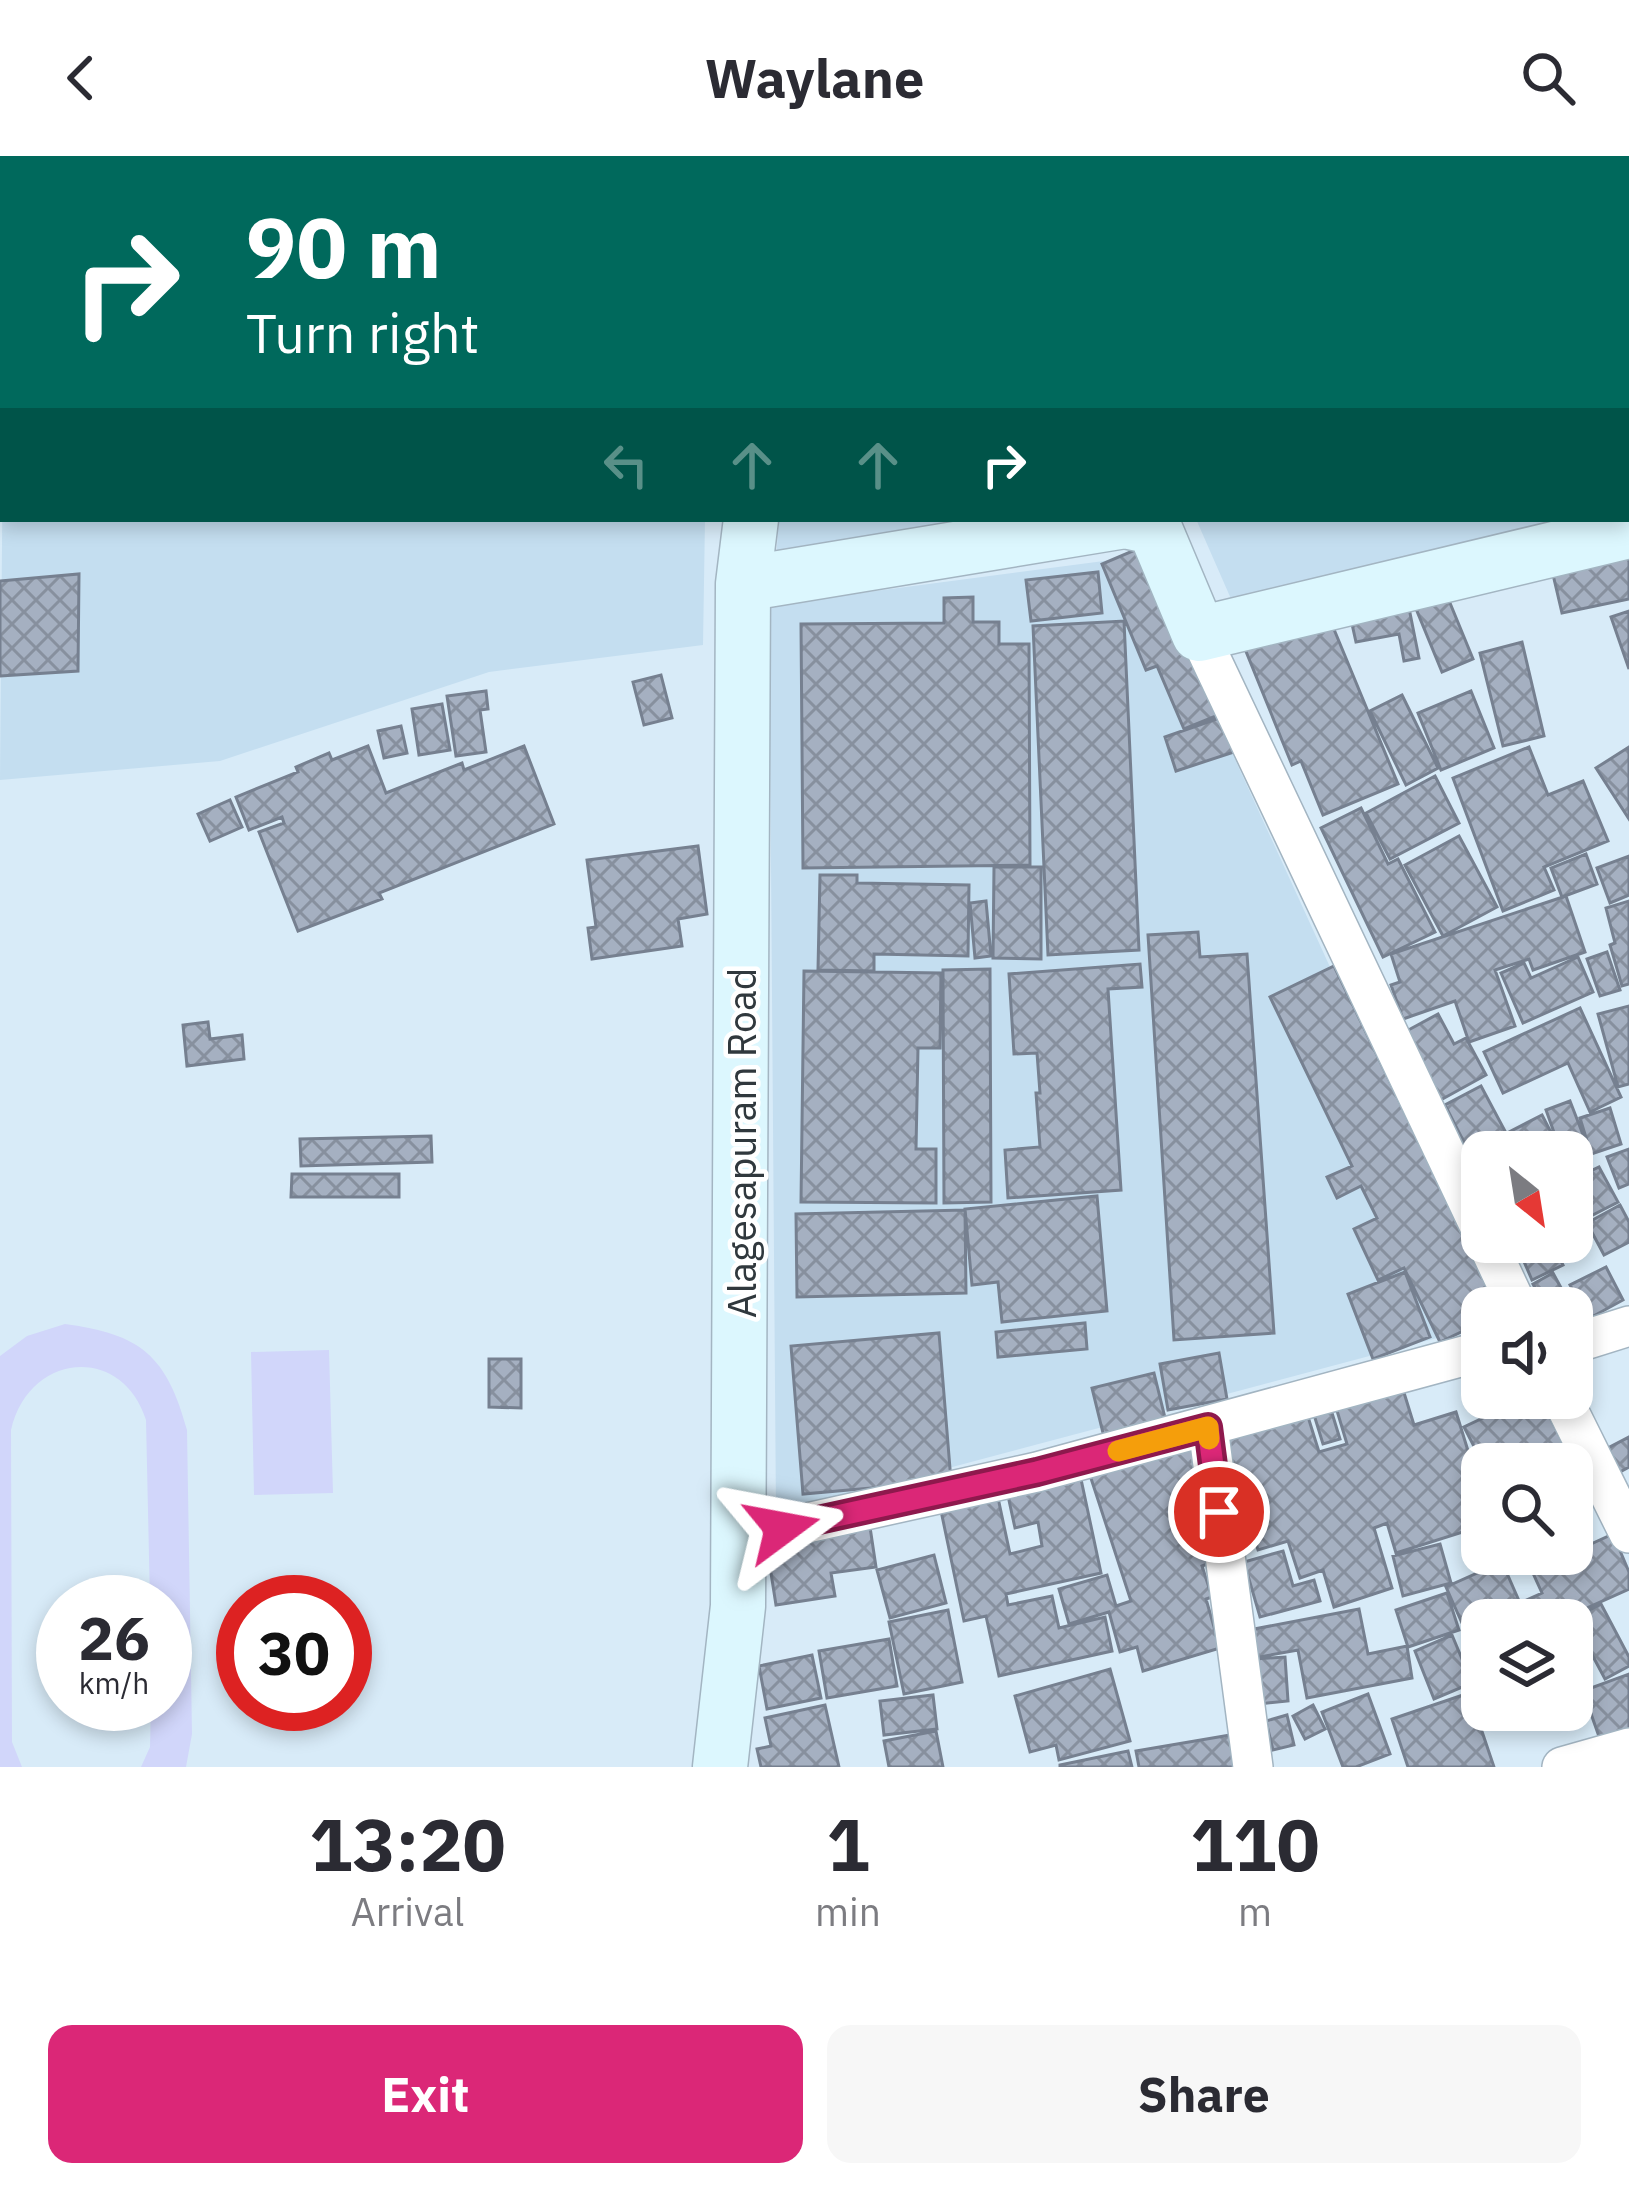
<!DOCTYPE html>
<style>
body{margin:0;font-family:"IBM Plex Sans",sans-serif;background:#f7f7f7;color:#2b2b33;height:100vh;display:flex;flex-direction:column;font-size:45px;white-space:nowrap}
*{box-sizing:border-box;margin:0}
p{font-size:39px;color:#7c7c81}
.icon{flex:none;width:66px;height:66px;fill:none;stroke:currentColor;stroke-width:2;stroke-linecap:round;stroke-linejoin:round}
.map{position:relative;height:1611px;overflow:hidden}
.side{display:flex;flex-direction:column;background:#fff;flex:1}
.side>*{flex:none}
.guide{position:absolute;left:0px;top:0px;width:1629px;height:366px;box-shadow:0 6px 18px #0003;background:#00695c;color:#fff;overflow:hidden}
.needle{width:78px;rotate:150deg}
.tools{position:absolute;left:1461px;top:975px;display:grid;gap:24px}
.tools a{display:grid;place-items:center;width:132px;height:132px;border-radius:24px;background:#fff;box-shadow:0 6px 18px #0003;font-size:60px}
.speed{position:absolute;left:36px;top:1419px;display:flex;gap:24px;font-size:60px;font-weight:700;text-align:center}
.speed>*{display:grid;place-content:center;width:156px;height:156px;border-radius:50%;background:#fff;box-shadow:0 6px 18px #0003;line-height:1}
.speed small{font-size:30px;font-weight:400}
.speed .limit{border:18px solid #d22;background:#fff;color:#111}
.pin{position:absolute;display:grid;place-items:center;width:102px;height:102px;color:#fff;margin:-51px;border:6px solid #fff;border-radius:50%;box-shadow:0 3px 12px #0007}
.me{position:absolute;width:132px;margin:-66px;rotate:77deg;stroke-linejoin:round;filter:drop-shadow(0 0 9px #0008)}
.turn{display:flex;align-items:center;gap:42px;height:252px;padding:0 48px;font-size:54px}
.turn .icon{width:156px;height:156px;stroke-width:2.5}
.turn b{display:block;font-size:84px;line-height:102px}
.lanes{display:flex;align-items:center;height:114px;padding:0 48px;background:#0003;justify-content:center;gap:60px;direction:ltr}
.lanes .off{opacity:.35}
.eta{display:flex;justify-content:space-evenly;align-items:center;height:204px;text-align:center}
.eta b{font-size:72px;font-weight:700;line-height:84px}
.primary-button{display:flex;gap:24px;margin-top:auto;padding:24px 48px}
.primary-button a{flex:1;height:138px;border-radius:24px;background:#db2777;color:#fff;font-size:48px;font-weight:700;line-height:138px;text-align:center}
.primary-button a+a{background:#f7f7f7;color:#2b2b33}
header{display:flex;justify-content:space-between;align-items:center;height:156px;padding:0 48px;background:#fff;font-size:54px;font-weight:700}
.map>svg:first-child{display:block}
.built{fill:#c4def0}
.grass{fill:#d1d6fa}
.water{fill:#72c2c4}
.building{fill:url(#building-cross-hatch);stroke:#768090;stroke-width:3}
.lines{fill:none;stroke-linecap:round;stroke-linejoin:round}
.street-casing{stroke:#a3b5c2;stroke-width:42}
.secondary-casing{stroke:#a3b5c2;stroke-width:57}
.street{stroke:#fff;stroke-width:39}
.secondary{stroke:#dcf7fe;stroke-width:54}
.rail-casing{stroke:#424b51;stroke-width:14}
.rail{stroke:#fff;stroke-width:9;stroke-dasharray:27;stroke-linecap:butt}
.route-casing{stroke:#8e194d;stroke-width:30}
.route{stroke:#db2777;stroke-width:21}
.slow{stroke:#f59e0b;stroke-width:21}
.labels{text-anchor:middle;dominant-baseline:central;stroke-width:9;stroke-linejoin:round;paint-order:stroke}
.street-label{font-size:39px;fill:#30383d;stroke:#fff}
</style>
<header><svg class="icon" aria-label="back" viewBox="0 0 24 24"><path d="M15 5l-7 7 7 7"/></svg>Waylane<svg class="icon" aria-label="search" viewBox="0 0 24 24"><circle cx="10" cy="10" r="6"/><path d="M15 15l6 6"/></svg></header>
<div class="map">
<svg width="1629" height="1611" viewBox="0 0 1629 1611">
<defs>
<pattern id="building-cross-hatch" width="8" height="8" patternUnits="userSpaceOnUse" patternTransform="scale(3)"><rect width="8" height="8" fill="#a5b0c1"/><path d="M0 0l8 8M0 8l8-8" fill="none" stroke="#87909e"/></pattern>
</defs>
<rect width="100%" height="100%" fill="#d8ebf8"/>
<path class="built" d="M209,0H709L209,3Z
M824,0H1629V14L1626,16V3Z
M1629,87V367L1235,452L1196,363H1626Z
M3,271V363H705L703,489L489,516L220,605L0,624Z
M779,363H1019L776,403Z
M1142,400L1486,1152H1482V1170L776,1358L769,449Z"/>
<path class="grass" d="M65,1168C141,1178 167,1200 187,1274L192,1578L186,1611H141L150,1591L151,1548H165V1446H150L146,1264C122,1188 29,1196 11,1274L12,1586L22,1611H0V1200L27,1180Z
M329,1194L333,1337L254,1339L251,1196Z"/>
<path class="water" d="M0,0L209,3H3L0,272Z"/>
<path class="building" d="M908,0H1067L1068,3H899Z
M1074,0H1351L1341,3Z
M1354,0H1484L1485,3H1355Z
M1538,0H1622L1528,3Z
M1149,388L1221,558L1184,573L1157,510L1146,514L1102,408Z
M1629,393V443L1562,457L1551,410Z
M1098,416L1102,457L1031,465L1026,424Z
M79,418L78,515L0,520V425Z
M1443,430L1473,503L1442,516L1412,443Z
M973,441V466H999V488H1029L1030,709L803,712L801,468L944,467V442Z
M1408,447L1419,502L1404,505L1399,478L1356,486L1350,459Z
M1326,454L1398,628L1323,659L1301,605L1292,609L1243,488Z
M1629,455V513L1611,461Z
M1124,465L1139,794L1048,799L1033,470Z
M1522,486L1544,580L1503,590L1480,497Z
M661,519L672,562L644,569L633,526Z
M486,535L488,553L480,554L486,596L456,600L447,540Z
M1471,535L1494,592L1441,614L1418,557Z
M1402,539L1438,612L1406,629L1370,555Z
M442,548L450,594L419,599L412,553Z
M1228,559L1240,594L1176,615L1165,581Z
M401,570L407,597L384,602L378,575Z
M368,590L386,637L462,607L464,614L524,590L554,668L379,737L382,743L298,775L259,676L284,667L282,661L249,674L236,641L298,616L296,611L329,597L332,604Z
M1529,591L1548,639L1583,625L1608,685L1544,711L1554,734L1503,755L1453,622Z
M1629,591V663L1596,612Z
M1435,620L1459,667L1390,703L1366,657Z
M230,644L242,671L210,685L198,658Z
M1361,652L1388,708L1398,703L1435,776L1383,801L1321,672Z
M1459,680L1497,751L1443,780L1405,709Z
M698,690L707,758L678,763L682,790L592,803L588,772L596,771L587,704Z
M1586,698L1597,728L1562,741L1551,712Z
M1629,700V739L1610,747L1597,712Z
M994,711H1041V803L993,802Z
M820,719H857V727L969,729L968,800L874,798V815L818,814Z
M1566,740L1585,796L1533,814L1529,803L1495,814L1515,870L1469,886L1455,845L1403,863L1391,829L1400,826L1391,798Z
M986,745L991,800L975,802L970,747Z
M1629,745V828L1622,830L1610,789L1615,787L1606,752Z
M1198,776L1200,801L1247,798L1274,1177L1174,1184L1148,779Z
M1607,796L1620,834L1600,840L1587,803Z
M1578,801L1593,836L1523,867L1501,817L1524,807L1531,822Z
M1140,808L1142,831L1108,833L1121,1034L1008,1042L1005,994L1040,991L1036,937H1040L1037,897L1014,898L1009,818Z
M1334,810L1499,1152H1482V1166L1440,1186L1404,1112L1378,1124L1354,1073L1377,1062L1361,1030L1337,1042L1327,1021L1352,1010L1270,841Z
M990,813L991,1046L944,1047L943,814Z
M804,815L941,817L940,892H918L916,993H936V1047L801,1046Z
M1629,850V928L1618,931L1598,858Z
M1580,852L1621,941L1590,956L1568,907L1503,937L1484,896Z
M1438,858L1454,888L1466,882L1486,919L1437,946L1401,878Z
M208,866L210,883L242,879L244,903L187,910L183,869Z
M1481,930L1505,975L1468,994L1445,949Z
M1570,945L1587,989L1561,996L1546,954Z
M1610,952L1621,988L1591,998L1580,962Z
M1542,959L1554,982L1527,996L1482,999L1478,992Z
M431,980L432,1006L301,1010L300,983Z
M1629,993V1028L1619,1032L1607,1001Z
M1599,1011L1618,1046L1581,1065L1572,1047V1024Z
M292,1018H399V1041H291Z
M1097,1040L1107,1155L1002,1166L998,1126L972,1129L965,1053Z
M1620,1049L1629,1066V1086L1604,1099L1587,1067Z
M965,1054L966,1137L797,1141L796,1058Z
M1552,1086L1563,1109L1532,1124L1522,1101Z
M1606,1111L1623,1144L1588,1163L1570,1129Z
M1405,1116L1430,1181L1373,1203L1348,1138Z
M1553,1117L1572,1152H1546L1533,1128Z
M1085,1167L1087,1193L998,1201L996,1176Z
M939,1177L951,1325L803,1338L791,1190Z
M1219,1197L1227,1243L1168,1254L1160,1208Z
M489,1203H521V1252L489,1251Z
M1482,1208V1242H1540L1573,1306L1483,1308L1464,1271L1489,1259L1467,1216Z
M1154,1217L1166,1266L1104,1281L1092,1232Z
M1401,1227L1414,1269L1456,1256L1482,1340V1370L1396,1397L1387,1367L1374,1372L1392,1432L1334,1451L1323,1414L1300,1422L1288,1385L1258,1394L1221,1274L1304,1248L1319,1296L1347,1288L1335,1248Z
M1328,1244L1340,1283L1323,1288L1311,1249Z
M1188,1278L1213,1364V1406L1202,1410L1212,1441L1206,1443L1220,1492L1143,1515L1137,1491L1120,1496L1109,1456L1069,1468L1059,1433L1107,1419L1116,1450L1131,1445L1086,1307Z
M1629,1281V1311L1620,1316L1608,1292Z
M1078,1309L1101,1417L1006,1438L1008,1449L1052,1440L1059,1472L1105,1461L1112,1495L999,1520L986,1460L964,1465L940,1350L997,1337L1010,1398L1042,1390L1038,1366L1015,1372L1005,1326Z
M870,1371L876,1411L831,1417L835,1440L776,1449L766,1385Z
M1613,1378L1629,1416V1433L1560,1464H1482V1512L1446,1431L1502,1406L1520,1447L1542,1437L1532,1415Z
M1440,1388L1451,1427L1403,1440L1393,1400Z
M1283,1395L1293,1430L1314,1424L1320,1445L1260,1461L1244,1406Z
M934,1399L946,1447L890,1462L877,1414Z
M1447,1437L1459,1474L1408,1491L1396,1454Z
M1601,1448L1629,1501V1510L1605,1523L1573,1463Z
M1359,1453L1368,1498L1407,1490L1412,1522L1307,1542L1298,1494L1254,1502L1249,1474Z
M948,1454L962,1526L904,1538L889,1466Z
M1452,1479L1472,1527L1434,1543L1415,1495Z
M889,1483L897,1530L827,1542L819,1495Z
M812,1499L821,1542L767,1553L759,1510Z
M1285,1501L1288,1545L1258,1548L1255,1503Z
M1110,1513L1130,1585L1059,1604L1056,1589L1030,1596L1015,1540Z
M1629,1518V1580L1602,1589L1583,1535Z
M1469,1537L1494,1611H1408L1392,1563Z
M1368,1538L1390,1598L1356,1611H1343L1322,1556Z
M933,1539L937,1573L884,1579L880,1545Z
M825,1549L839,1611H761L757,1593L771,1590L765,1562Z
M1313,1549L1325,1573L1305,1583L1293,1560Z
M1287,1559L1294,1589L1273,1594L1266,1565Z
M936,1575L943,1611H889L884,1585Z
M1236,1578L1242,1611H1139L1136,1595Z
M1128,1595L1132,1611H1060V1609Z"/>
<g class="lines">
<defs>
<path id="street" d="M1199,478L1482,1075
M1487,1086L1518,1152
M1572,1188L1629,1170
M1562,1242L1629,1377
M1208,1271L1253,1611
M739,1382L1037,1316L1482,1195
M1562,1611L1629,1592"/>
<path id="secondary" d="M766,0V3
M1626,43L1629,41
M743,428L1125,365L1154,371L1199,478L1629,375
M720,1611L738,1450L743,428L751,363"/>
</defs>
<use href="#street" class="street-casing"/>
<use href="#secondary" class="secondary-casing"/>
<use href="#street" class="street"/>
<use href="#secondary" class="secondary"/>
<defs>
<path id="rail" d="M1626,147L1629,146"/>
</defs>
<use href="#rail" class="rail-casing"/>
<use href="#rail" class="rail"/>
</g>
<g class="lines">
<defs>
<path id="route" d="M782,1372L1037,1316L1208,1271L1219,1356"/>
</defs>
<use href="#route" class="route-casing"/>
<use href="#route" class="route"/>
<path class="slow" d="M1118,1295L1208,1271L1209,1283"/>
</g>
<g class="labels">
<g class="street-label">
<text transform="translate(741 987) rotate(-90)">Alagesapuram Road</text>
</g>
</g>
</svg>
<div class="tools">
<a><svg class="needle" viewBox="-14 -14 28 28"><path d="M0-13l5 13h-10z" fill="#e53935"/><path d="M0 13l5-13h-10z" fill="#7c7c81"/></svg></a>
<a><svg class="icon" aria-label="sound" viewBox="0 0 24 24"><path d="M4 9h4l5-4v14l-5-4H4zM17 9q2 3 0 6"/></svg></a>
<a><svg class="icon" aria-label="search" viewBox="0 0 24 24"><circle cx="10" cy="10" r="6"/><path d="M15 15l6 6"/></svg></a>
<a><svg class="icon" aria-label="layers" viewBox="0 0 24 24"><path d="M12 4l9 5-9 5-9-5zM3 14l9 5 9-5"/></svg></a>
</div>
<div class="speed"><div>26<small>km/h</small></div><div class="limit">30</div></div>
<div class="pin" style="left:1219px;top:1356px;background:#d93025"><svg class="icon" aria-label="arrive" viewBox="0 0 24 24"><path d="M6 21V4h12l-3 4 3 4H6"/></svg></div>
<svg class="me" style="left:782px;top:1372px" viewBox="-20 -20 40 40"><path d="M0-17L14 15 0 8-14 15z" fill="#db2777" stroke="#fff" stroke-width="4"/></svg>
<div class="guide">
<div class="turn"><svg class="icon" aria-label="right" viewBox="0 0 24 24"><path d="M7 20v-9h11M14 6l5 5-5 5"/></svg><div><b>90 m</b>Turn right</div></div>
<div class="lanes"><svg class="icon off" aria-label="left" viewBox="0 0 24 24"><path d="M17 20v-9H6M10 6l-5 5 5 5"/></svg><svg class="icon off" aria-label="ahead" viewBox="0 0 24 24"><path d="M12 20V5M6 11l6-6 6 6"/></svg><svg class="icon off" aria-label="ahead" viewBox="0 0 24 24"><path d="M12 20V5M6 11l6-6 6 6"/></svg><svg class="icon" aria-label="right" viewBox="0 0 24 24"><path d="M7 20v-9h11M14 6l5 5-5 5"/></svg></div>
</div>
</div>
<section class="side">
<div class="eta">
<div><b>13:20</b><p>Arrival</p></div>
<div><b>1</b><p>min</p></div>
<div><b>110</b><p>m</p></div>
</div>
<div class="primary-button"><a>Exit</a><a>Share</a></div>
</section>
